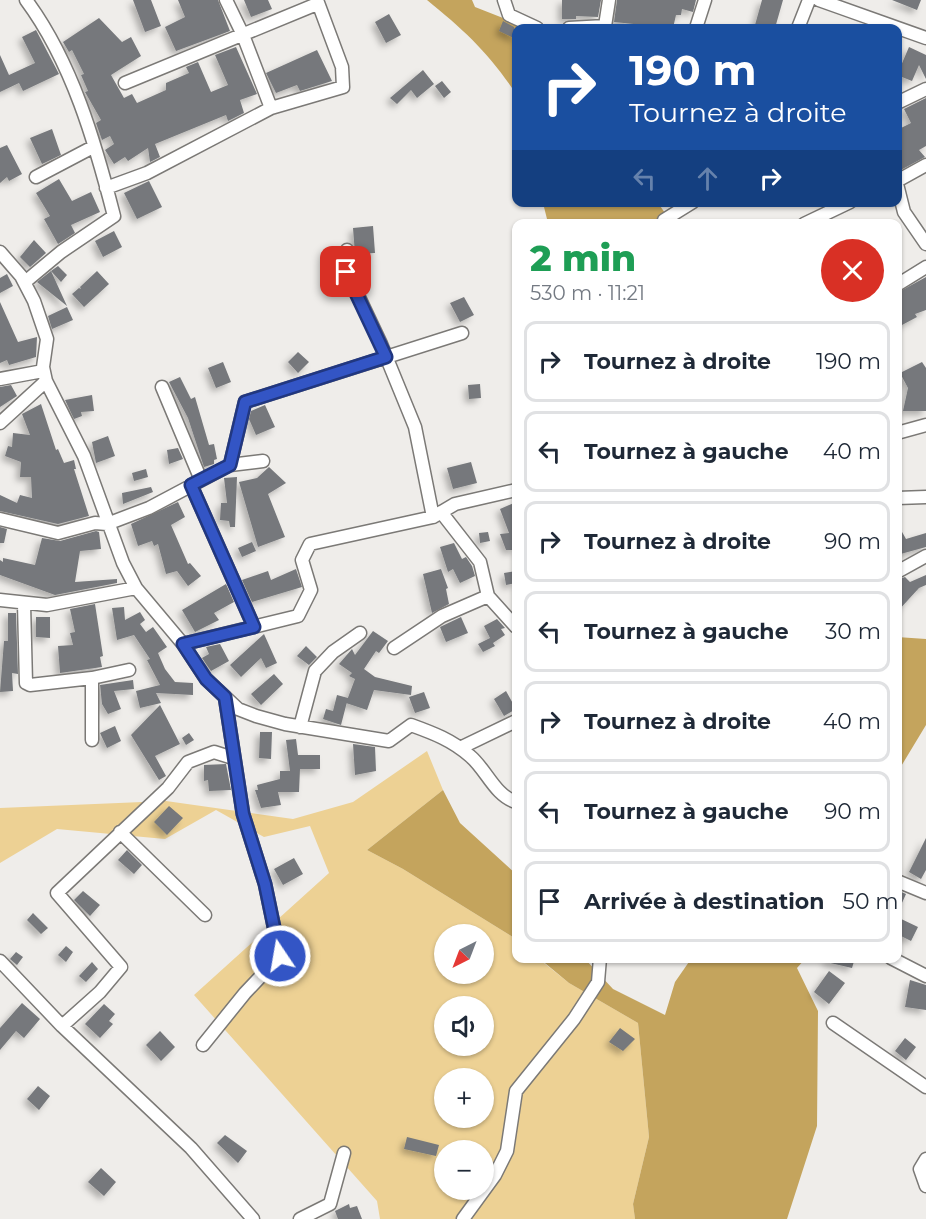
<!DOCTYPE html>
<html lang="fr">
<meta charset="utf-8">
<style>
body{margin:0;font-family:Montserrat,sans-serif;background:#f2f2f3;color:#1f2937;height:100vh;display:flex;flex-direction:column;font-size:22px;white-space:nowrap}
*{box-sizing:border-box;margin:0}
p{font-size:20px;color:#747a83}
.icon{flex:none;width:33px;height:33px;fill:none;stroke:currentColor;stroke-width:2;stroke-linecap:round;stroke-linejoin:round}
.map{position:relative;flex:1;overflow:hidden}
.drawer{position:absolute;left:512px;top:219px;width:390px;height:744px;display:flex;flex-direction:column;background:#fff;border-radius:12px;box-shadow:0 2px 4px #0004}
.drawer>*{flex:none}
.guide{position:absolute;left:512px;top:24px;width:390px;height:183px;border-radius:12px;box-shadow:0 2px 4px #0004;background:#1a4fa0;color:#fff;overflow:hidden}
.needle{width:39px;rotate:222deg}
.controls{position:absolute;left:434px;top:924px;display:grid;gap:12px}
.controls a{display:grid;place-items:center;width:60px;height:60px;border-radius:50%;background:#fff;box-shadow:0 2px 4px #0004;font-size:30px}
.pin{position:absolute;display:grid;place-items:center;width:51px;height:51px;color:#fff;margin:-26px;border-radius:12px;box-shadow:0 3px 9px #0006}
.me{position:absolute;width:66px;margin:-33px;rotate:348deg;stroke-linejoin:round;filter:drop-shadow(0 0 4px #0008)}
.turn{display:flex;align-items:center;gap:21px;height:126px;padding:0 18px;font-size:27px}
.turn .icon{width:78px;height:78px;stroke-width:2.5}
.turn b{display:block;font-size:42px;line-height:51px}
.lanes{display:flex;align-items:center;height:57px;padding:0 18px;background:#0003;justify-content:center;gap:30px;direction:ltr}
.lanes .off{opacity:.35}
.round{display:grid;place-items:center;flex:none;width:63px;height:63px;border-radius:32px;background:#f2f2f3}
.headline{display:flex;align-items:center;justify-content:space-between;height:102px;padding:0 18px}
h1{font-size:36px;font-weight:800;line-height:45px;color:#1e9e55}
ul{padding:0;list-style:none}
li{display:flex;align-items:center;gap:18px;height:81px;margin:0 12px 9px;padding:0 6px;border:3px solid #e0e1e3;border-radius:12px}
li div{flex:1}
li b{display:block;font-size:22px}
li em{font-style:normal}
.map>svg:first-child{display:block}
.green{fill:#edd194;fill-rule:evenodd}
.forest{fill:#c4a45d}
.building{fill:#76787b;filter:url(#shadow)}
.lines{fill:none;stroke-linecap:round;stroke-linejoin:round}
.minor-casing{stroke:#7b7976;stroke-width:15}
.minor{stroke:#fff;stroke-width:12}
.route-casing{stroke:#213780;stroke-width:15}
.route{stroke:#3355c5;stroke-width:10}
</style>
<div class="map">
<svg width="926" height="1219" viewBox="0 0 926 1219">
<defs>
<filter id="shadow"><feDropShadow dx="-4" dy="4" stdDeviation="3" flood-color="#0004"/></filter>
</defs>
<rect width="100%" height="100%" fill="#efedea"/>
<path class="green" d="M427,751L443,790L367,850L403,869L516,939V958L539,959L569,983L638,1023L649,1137L633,1204L635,1219H380L377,1201L194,995L329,873L310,826L264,837L216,810L165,839L57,829L0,863V808L166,801L293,819L353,802ZM444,934H483V974H444ZM444,1006H483V1046H444ZM444,1078H483V1118H444ZM444,1150H483V1190H444Z"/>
<path class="forest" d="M427,0H472L475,7L528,28H516V94C490,54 464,30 427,0Z
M543,203H658L672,223H548Z
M897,637L926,639V725L897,773Z
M443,790L460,823L516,874V939L403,869L367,850Z
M540,959H585L613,989L665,1015L675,982L691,959H805L797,968L818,1011L817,1126L787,1219H635L633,1204L649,1137L638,1023L569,983Z"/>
<path class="building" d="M133,0H151L161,26L145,32Z
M178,0H218L230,31L176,51L165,27L185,17Z
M244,0H268L272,9L251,17Z
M562,0H601L598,17L576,16V19H562Z
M617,0H696L693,12L682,9L681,15H676L673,28L614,22Z
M762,0H783L775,28L755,25Z
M892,0H921L917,10Z
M389,14L401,35L386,43L375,22Z
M99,18L122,42L131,37L141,56L111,75L124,98L132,94L137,103L166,90V83L189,73L186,67L198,62L211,92L228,85L215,55L236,47L257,94L240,100L244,113L228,121L226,115L155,144L160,157L150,162L148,148L128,161L125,157L114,164L105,150L114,144L110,136L102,140L96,123L101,120L85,92L88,91L81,75L84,74L72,50L69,52L63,42Z
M503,21L514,27L516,39L499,31Z
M36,30L59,74L23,91L19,83L0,92V55L9,75L35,63L22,37Z
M909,47L926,55V79L919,65L912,81L897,75Z
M317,50L332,81L300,91L297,85L276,93L266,73Z
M423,70L434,84L417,98L411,90L397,104L390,98Z
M442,81L451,92L444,98L435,86Z
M926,98V146L919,150L925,157L897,172V162L901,160L897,152V130L911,123L904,109Z
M52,129L61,155L42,164L30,138Z
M7,145L22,174L9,181L7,177L0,183V148Z
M59,179L72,201L91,192L100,212L71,225L75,233L58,244L44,219L50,216L36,193Z
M149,181L162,207L137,219L124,193Z
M373,226L375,253L355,254L353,228Z
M114,231L122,247L103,257L95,241Z
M34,240L46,253L30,267L20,257Z
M58,266L67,275L61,282L51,271Z
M51,271L67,306L37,282Z
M97,271L109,284L84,307L72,294L79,288L81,289L80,287Z
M7,274L13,286L0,293V278Z
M926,277V310L915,314L917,317L902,325L897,316V293Z
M464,297L474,315L460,322L450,303Z
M0,302L18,342L37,337L36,357L9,365L7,360L0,363Z
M67,307L73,320L52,329L48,316Z
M298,352L309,362L298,373L288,362Z
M223,362L231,382L216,388L208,368Z
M922,362L926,368V411H903L908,388L900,373Z
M180,377L191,399L195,397L209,445L214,444L217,459L214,460V464L204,467L188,418L169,382Z
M480,384L481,398L469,399L468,385Z
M11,385L17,396L0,407V387Z
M92,395L94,411L81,412L82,416L74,419L65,400Z
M41,404L56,450L58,449L64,463L74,460L76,469H74L89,516L58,524L0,511V495L17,503L20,495L32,498L31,477H20L21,462L5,456L8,446L12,447L13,433L30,435L22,414Z
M265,405L275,427L256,435L249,419L251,411Z
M108,436L115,456L96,463L92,442Z
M178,448L183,459L169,464L167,450Z
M471,462L477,483L453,489L447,468Z
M269,467L286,483L268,494L285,537L258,547L239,482L257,478Z
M146,469L148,477L134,481L132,473Z
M237,477L235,527H230L229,521L220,520L221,503H227L224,478Z
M151,487L153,492L123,504L122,493Z
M178,502L185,517L171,525L188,564L190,563L201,576L188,586L177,571L166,574L158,544L154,546L152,541L138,546L131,524Z
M516,502V550H506L500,534L509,533L500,509Z
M897,523L906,539L926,533V547L897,555Z
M0,527L7,529L4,543H0Z
M96,531L99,532L101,549L80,551L75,582L117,579V583L55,595L0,575V560L3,562V558L35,565L42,538L60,541Z
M488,532L490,541L480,543L479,533Z
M252,542L256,551L242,557L238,548Z
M454,543L462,559L466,557L472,566L475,576L460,583L453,569L448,572L440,547Z
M296,569L302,587L252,602L242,580L268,571L271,580Z
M441,569L448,588L446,589L449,604L432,613L423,574Z
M516,571V583L506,585L504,573Z
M926,575V585L919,588L897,612V580L905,577L910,582Z
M226,584L234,602L214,613L219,620L195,632L182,610Z
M95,604L103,656L100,657L102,667L60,673L58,646L73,645L70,633L75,632L70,609Z
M124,607L125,620L140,612L145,620L140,624L146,632L153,627L167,647L158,653L165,669L175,682L193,683V695L156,693L161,703L140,708L136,691L160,685L147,660L150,659L134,635L117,640L112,608Z
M8,613H16L18,674L12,673L13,691L0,692L4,641H8Z
M36,617H50V638L36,637Z
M461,617L468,633L446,642L440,627Z
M497,619L505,628L501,629L505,635L493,643L495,646L483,652L478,644L490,638L484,626Z
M373,631L388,641L379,653L376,651L364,669L375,677L412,686L411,695L374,690L367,710L346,703L355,679L349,676L352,673L339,664L352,649L355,655Z
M264,634L277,663L266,668L261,658L241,677L230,665Z
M220,644L229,661L211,671L202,658L209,654L206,647Z
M306,646L317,657L309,665L297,656Z
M274,674L283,684L261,705L251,694Z
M133,680L134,689L114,691L121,709L108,714L102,704L100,685Z
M506,691L516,709L504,716L494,699Z
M424,692L430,708L415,713L409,697Z
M337,695L348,698L341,725L323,719L326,709L333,711Z
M160,705L180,744L155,756L166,776L159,780L131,735Z
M115,726L121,741L107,748L100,733Z
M260,732H272L271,759L259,758Z
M189,733L194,740L186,745L182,738Z
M296,739L298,755H320V769H300L299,792H278L281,805L261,808L255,790H258L257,785L280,779V771H290L286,740Z
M353,744L375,747L376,771L355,775Z
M226,764L231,790L209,791L208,780L204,781V765Z
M169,806L183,818L167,835L154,822Z
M926,838V870L921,879L909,872Z
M127,850L142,865L134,874L118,860Z
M294,858L303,874L283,885L274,869Z
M897,890L906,894L897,914Z
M83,891L100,905L90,916L74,900Z
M33,913L48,928L41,934L27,920Z
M897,917L918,927L911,941L897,934Z
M66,946L73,952L66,962L58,955Z
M16,952L23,957L17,965L10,959Z
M826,958H855L852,968L826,962Z
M92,962L98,969L86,982L79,976Z
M829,971L845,983L829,1004L814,992Z
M910,980L926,985V1010L905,1007Z
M22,1003L40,1019L24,1038L16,1031L0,1050V1028Z
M104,1004L115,1014L109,1021L113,1024L100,1038L85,1024Z
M620,1028L635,1039L623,1051L609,1042Z
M160,1031L175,1047L161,1061L146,1045Z
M905,1038L916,1047L906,1060L895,1051Z
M38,1086L50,1096L39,1110L27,1099Z
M225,1135L247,1151L238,1163L217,1143Z
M407,1137L439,1145L436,1156L404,1149Z
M101,1168L116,1182L104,1196L88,1182Z
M349,1204L350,1208L357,1206L362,1219H338L335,1211Z"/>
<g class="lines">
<defs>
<path id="minor" d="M226,0L243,35L271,108
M504,0L509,15L537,28
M819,0L926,38
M569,28L605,26L609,0
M696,28L705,0
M798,28L809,0
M125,83L317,4
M897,103L926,89
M36,177L93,147
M897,181L926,165
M897,184L904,212L926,244
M106,188L147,173L271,108L343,87L342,67L317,0
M664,220L693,202
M804,224L850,202
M347,250V272L381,344L415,427L433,517
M0,252L21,276L34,301L47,339L43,367L46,381L84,456L123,563L136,588L183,644L206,679L238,709L256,716L285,724L389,741L411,725C433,733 452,740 470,756C486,769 495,796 516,802
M25,282L61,252L114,216C95,142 72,62 26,0
M897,285L926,267
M0,379L43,371
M162,387L201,480
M0,423L46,381
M897,433L926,425
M230,465L245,402L462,333
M191,485L254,627
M897,498L926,497
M441,512L480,562L488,596L516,627
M0,519L58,533L95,523L107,524L149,508L230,465L263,461
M897,572L926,556
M0,600L47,605L136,588
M24,604L26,683L30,685L92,678L129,670
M183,644L298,616L311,590L302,560L310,544L433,517L455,504L516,490
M394,648L442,616L488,596
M92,678V740
M300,727L315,671L333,652L360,633
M460,748L516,721
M120,832L205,915
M897,881L926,893
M891,958L926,976
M0,961L62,1026L191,1148L253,1219
M833,1023L926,1087
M62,1026L100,992L121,967L57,893L168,788L188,762L214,752L233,758
M203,1045L245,993L280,956L265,884L243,814L225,697
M926,1159L920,1169L926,1186
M300,1219L330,1204L344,1153
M463,1219L495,1175L507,1151L516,1091L574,1019L598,982L600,958"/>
</defs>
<use href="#minor" class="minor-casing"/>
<use href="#minor" class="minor"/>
</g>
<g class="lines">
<defs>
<path id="route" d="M280,956L265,884L243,814L225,697L206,679L183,644L254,627L191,485L230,465L245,402L386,357L346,272"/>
</defs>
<use href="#route" class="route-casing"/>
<use href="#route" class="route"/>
</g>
</svg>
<div class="controls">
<a><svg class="needle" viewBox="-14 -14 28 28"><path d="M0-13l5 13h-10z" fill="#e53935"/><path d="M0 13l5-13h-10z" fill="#747a83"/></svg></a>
<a><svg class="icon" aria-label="sound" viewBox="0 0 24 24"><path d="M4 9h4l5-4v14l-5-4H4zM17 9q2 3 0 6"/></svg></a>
<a>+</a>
<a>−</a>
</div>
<div class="pin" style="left:346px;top:272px;background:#d93025"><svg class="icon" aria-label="arrive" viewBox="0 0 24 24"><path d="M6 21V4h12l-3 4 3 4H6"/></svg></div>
<svg class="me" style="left:280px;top:956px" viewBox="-20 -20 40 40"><circle r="17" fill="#3355c5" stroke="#fff" stroke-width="3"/><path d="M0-11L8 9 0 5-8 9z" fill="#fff"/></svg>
<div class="guide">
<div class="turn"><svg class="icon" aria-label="right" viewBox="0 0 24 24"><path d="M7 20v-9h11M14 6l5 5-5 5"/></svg><div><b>190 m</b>Tournez à droite</div></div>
<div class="lanes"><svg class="icon off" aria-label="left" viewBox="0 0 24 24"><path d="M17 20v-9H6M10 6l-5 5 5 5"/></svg><svg class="icon off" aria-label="ahead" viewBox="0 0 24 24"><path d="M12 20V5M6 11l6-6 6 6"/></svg><svg class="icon" aria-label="right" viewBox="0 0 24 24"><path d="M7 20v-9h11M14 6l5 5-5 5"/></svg></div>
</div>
<section class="drawer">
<div class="headline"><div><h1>2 min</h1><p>530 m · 11:21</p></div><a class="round" style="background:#d93025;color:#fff"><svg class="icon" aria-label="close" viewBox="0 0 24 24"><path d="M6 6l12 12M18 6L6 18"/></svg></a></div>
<ul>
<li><svg class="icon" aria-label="right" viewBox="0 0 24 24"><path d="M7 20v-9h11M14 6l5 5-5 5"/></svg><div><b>Tournez à droite</b></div><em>190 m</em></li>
<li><svg class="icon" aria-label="left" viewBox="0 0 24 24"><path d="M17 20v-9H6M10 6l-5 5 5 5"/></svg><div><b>Tournez à gauche</b></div><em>40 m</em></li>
<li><svg class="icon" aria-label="right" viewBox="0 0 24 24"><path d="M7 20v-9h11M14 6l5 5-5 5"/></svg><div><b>Tournez à droite</b></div><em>90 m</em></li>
<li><svg class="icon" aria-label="left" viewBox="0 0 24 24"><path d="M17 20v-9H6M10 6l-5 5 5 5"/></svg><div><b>Tournez à gauche</b></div><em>30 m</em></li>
<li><svg class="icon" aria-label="right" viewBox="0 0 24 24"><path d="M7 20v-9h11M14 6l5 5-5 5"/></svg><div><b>Tournez à droite</b></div><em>40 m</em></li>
<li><svg class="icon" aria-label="left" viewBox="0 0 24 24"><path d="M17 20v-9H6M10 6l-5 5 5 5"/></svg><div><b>Tournez à gauche</b></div><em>90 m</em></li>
<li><svg class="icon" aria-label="arrive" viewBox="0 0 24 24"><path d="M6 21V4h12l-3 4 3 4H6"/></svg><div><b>Arrivée à destination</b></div><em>50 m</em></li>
</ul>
</section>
</div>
